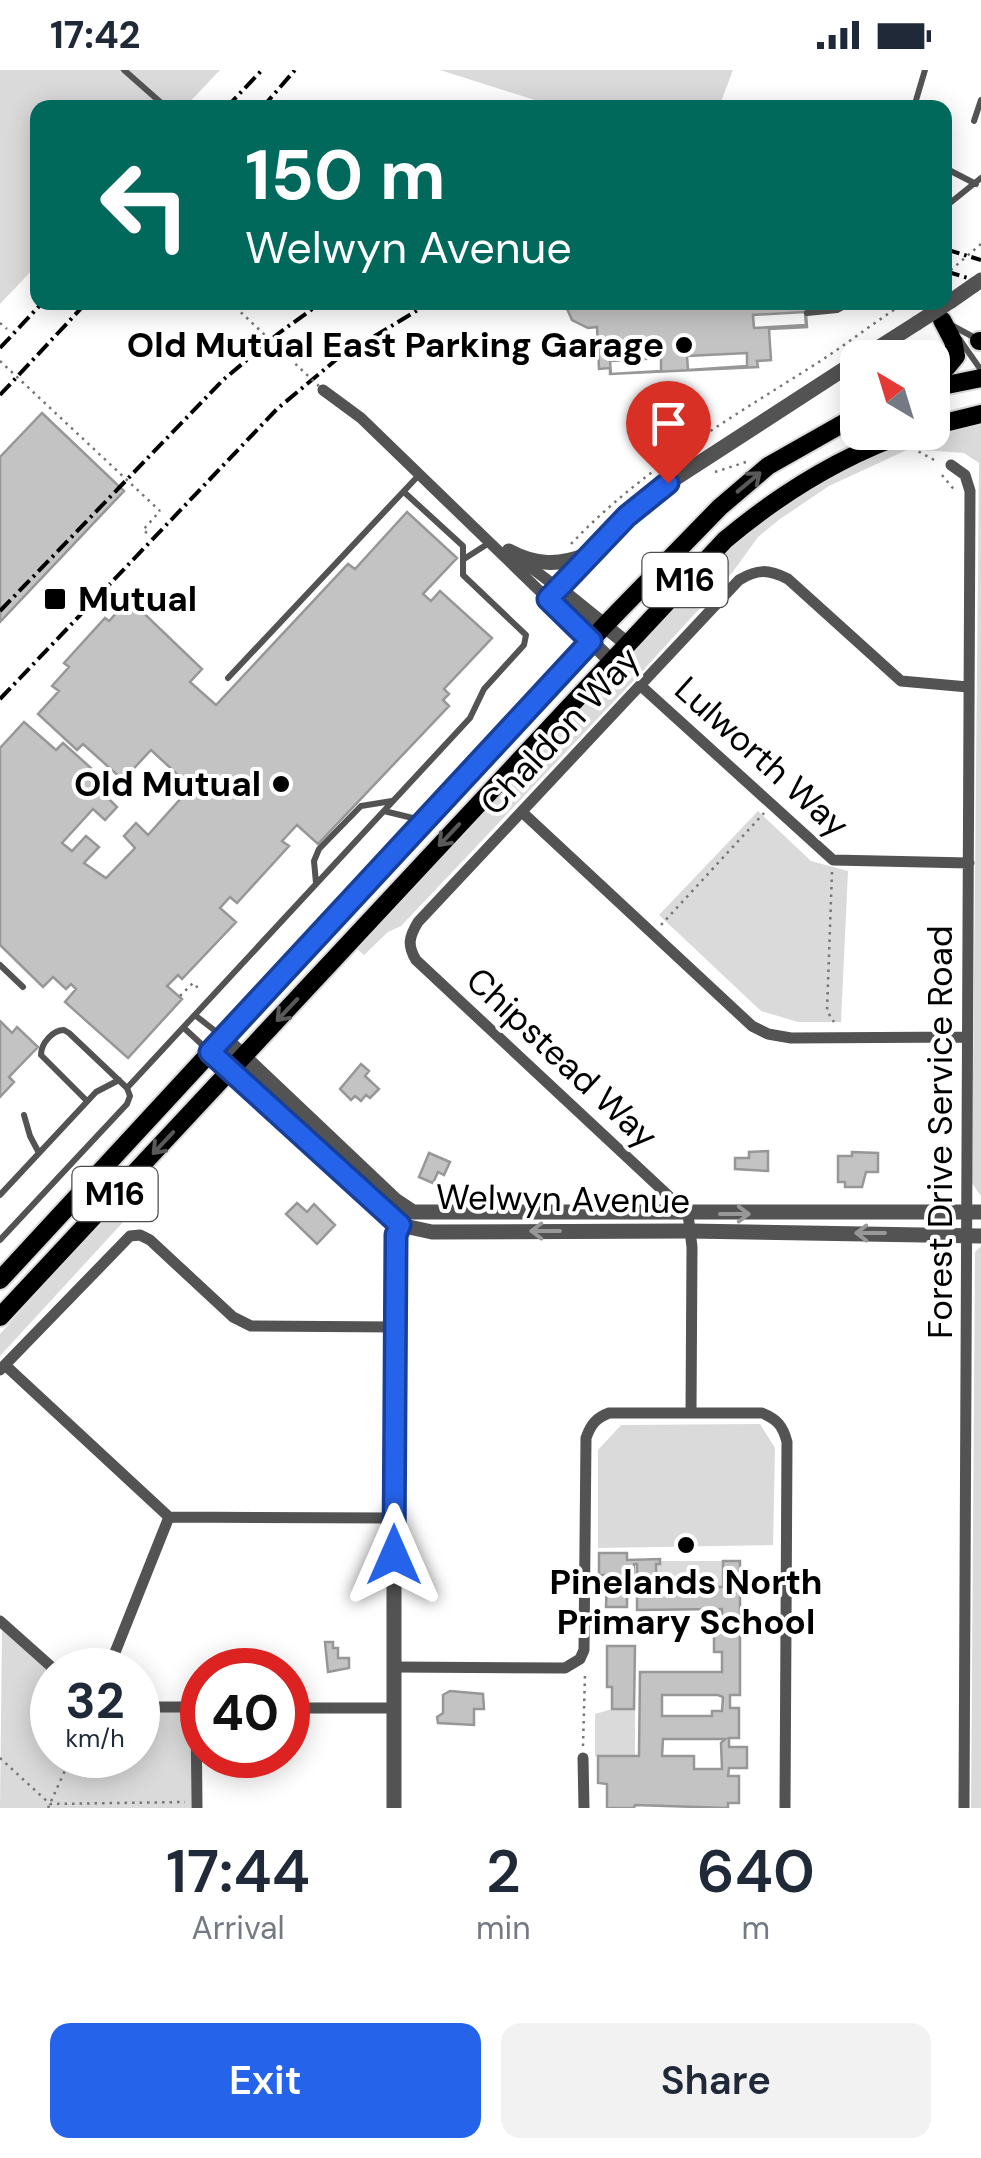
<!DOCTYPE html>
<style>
body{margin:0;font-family:"DM Sans",sans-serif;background:#f2f2f3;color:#1f2937;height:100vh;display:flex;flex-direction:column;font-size:38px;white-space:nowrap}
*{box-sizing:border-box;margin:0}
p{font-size:32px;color:#747a83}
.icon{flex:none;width:55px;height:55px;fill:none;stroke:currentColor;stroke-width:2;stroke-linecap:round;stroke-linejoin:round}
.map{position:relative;height:1738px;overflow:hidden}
.details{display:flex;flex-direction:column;background:#fff;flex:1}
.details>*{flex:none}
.banner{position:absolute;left:30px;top:30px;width:922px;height:210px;border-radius:20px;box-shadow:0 5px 25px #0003;background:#00695c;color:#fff;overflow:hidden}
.needle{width:65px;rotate:322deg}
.tools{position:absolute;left:840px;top:270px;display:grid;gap:20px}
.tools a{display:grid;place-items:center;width:110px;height:110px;border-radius:20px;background:#fff;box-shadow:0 5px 25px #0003;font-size:50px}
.speed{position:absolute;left:30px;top:1578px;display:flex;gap:20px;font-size:50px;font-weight:700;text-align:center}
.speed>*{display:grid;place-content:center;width:130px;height:130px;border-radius:50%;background:#fff;box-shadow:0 5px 25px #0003;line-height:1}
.speed small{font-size:25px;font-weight:400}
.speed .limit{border:15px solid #d22;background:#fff;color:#111}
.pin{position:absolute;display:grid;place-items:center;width:85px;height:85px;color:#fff;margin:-102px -42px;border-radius:50% 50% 50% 0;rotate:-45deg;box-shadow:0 0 10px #0007}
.pin .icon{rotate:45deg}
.me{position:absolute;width:110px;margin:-55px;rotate:0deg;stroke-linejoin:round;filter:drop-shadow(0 0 8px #0008)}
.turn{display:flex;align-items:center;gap:35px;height:210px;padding:0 50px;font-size:45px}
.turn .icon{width:130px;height:130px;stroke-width:2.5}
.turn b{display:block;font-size:70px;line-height:85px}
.eta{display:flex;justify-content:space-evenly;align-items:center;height:170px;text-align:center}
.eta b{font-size:60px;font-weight:600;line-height:70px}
.button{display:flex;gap:20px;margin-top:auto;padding:20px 50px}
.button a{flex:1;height:115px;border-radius:20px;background:#2563eb;color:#fff;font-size:40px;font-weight:600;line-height:115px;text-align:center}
.button a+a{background:#f2f2f3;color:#1f2937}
.status{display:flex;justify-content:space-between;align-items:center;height:70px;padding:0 50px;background:#fff;direction:ltr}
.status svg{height:28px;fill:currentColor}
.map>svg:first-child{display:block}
.green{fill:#dadada}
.building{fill:#c3c3c3;stroke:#979797;stroke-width:2.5;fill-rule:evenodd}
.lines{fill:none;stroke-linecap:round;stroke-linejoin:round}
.primary-casing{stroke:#dbdbdb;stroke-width:22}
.path{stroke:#757575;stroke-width:2.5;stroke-dasharray:2.5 5;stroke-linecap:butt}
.service{stroke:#535353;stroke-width:6}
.minor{stroke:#535353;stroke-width:11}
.tertiary{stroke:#535353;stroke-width:15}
.primary{stroke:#000;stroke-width:18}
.rail{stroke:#000;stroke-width:4;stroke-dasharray:15 5 2.5 5;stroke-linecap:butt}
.path-bridge{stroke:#757575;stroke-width:2.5;stroke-dasharray:2.5 5;stroke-linecap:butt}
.tertiary-bridge{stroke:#535353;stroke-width:15}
.oneway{stroke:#595959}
.oneway2{stroke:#989898}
.route-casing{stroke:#184099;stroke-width:25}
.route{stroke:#2563eb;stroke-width:18}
.poi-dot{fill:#000;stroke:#fff;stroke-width:4}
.labels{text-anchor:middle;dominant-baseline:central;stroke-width:8;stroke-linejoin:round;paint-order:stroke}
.shield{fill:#fff;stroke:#4c4c4c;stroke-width:2.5}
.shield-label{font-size:32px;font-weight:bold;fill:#000}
.poi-label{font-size:35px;font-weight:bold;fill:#000;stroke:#fff;text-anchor:end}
.street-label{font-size:35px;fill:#000;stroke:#fff}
</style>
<div class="status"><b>17:42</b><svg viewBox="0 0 49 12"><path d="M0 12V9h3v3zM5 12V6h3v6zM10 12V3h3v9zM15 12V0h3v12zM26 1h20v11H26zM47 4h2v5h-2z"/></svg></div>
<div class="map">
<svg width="981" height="1738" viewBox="0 0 981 1738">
<rect width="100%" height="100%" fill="#fff"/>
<path class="green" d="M0,0H220L185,37H155L148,31L141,37L38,38L37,195L0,234Z
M440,0H733L719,37H557Z
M981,352V1126L972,1113L979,393L964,383L909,379L829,416L780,449L758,467L732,503L637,607L401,856L388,862L364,885L356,878L731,475L835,396L918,363Z
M758,741L811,791L848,801L841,952H798L761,941L659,845Z
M136,1112L143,1119L122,1139L125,1150L0,1286V1264Z
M981,1176V1738H971L975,1182Z
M760,1354L775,1378L773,1475L598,1478V1380L621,1355Z
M660,1491H723V1517H656V1494Z
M2,1560L52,1600V1685H138V1638C156,1638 182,1632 191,1651V1738H0Z
M612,1639H635V1685L595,1686V1644Z"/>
<path class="building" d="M564,232H805L807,257L769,259L771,290L757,291L758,297L610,304V298L599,299L597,257L588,258L572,250Z
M805,242L806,255L754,258L753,245Z
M747,283V296L688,300L687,286Z
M661,288V301L611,304L610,291Z
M42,343L124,421L0,552V387Z
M407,442L457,488L423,524L431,531L440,521L492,568L444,619L449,624L443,630L449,636L318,774L297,755L282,771L289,776L237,833L230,827L220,838L236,852L182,909L178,905L167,916L182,929L128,988L65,932L76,919L71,914L66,919L53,907L43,917L0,875V678L24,652L56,680L63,673L91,698L85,705L117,737L105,750L93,739L62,773L72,781L86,766L99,777L84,793L106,808L135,778L124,766L136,753L148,765L191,717L151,680L123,710L83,674L77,680L38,644L59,621L52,616L69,597L64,593L105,548L109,551L129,529L202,599L190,612L216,635L348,494L355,499Z
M0,951L12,963L17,957L38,977L9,1007L14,1012L0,1027Z
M361,994L369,1001L365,1006L379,1019L370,1028L366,1025L361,1031L355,1026L351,1030L340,1019Z
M768,1081V1101L735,1099V1088H749V1082Z
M852,1082L878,1083V1102H866L862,1117H845V1112H838V1086H852Z
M429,1083L450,1092L444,1105L438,1102L433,1113L419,1107Z
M297,1133L307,1142L314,1134L335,1155L317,1174L286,1144Z
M599,1483H627V1490L660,1489V1494H656V1517H723V1491H740V1625H730V1638H739V1668H729V1677H747V1698H729L728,1706H739V1733H728V1738L635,1735L634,1738H607V1714L598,1713V1686H639L640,1602H722V1582H714V1560H722V1539L637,1540V1494H634V1504H627V1537H606L607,1505H599ZM662,1625H718L723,1627L722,1641H712V1646H662ZM663,1669H725L721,1673L722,1699H694V1686H662Z
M325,1572H333V1578H338V1588H349V1598L328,1602Z
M607,1576H635L634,1639H612V1617H607Z
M450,1621L483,1624L484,1639H474V1655L438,1653L437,1647L443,1643V1625Z"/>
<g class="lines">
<defs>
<path id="primary" d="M979,271H981
M932,307L947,297L956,286L953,271L942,250
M932,318L981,308
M932,356L981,344
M0,1210L606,554L720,437L768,396L858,345
M0,1247L725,470C781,423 841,386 910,362"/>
</defs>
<use href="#primary" class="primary-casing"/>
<path class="path" d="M0,253L7,259
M912,378L936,391
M715,402L746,392
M942,405L956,422
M147,463L143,460L160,441
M571,474C641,400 726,351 811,297C843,277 873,253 906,232
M832,802L827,941L834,952
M661,855L764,743
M180,926L193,913L201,921
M583,1676L585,1604
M0,1688L50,1734L185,1732
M48,1738L72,1685"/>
<path class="service" d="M124,0L167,38
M914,37L925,0
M974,51L981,30
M945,98L976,114
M945,137L981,108
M807,243L837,240L852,232
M953,256L977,269
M960,270L981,300
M464,489L489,473
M228,608L419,405
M384,741L421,750
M316,813L314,791L319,779L361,736L392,731
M0,895L23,917
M196,946L223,967
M184,958L210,982
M87,1031L41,985C41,973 53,960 64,960L69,963L127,1018L470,648L484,619L524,575L526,565L463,505V476L404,422
M24,1045L30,1066L39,1083
M0,1125L96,1022L119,1010
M0,1170L127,1034L130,1026L127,1018"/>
<path class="minor" d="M323,320L361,348L548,529
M951,395L965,405L970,421L964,1738
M521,490L558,518
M641,616L833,790L969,793
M522,742L752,956L768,964L791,968L967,967
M5,1295L169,1447L394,1448
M0,1300L130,1166L140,1165L150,1170L233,1247L251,1256L394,1257
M691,1343L692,1177L688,1144L416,890C407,875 409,867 418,852L739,510C757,499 768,499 788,509L901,611L968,617
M0,1551L55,1600
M395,1597L565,1598L580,1589L584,1580L586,1368C591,1354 596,1348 609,1343H762C777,1349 783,1356 787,1372L785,1738
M108,1600L169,1447
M138,1637H202
M196,1637L197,1738
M288,1638H393
M583,1688L584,1738"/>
<path class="tertiary" d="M951,231L974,215
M862,288L917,253
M509,481C535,495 559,496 586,485
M558,518L626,573
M610,590L548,529L627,446L656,421L858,290
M224,968L395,1130L413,1142H981
M210,983L400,1155L432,1162L689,1161L981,1166
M394,1738V1257L396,1165L403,1149"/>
<use href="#primary" class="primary"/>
<path class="rail" d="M226,38L262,0
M262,38L295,0
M945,179L981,190
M945,201L981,212
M0,278L43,232
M0,325L87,232
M0,541L223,310L279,263L322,232
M0,629L277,339L337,289L431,232"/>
<path class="path-bridge" d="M945,205L981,174
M230,232L323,320
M0,291L160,441"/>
<path class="tertiary-bridge" d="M974,215L981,210
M917,253L951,231"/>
</g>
<defs><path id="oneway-shaft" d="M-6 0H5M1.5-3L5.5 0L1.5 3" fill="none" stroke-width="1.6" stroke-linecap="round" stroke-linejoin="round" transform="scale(2.5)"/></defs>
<g class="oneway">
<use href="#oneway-shaft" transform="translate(749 412) rotate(-40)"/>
<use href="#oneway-shaft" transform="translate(449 765) rotate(133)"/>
<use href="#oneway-shaft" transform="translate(287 940) rotate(133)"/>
<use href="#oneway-shaft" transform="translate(163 1073) rotate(133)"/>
</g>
<g class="oneway2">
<use href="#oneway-shaft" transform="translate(735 1144)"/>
<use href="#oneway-shaft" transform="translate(545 1161) rotate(180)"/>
<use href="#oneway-shaft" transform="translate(870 1163) rotate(180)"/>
</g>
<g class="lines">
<defs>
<path id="route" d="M394,1485L396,1165L400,1155L210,982L591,571L548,529L627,446L668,413"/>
</defs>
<use href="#route" class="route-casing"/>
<use href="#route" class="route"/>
</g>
<g class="poi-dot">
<circle cx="684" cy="275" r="10"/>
<rect x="43" y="517" width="24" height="24" rx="5"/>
<circle cx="281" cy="714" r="10"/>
<circle cx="686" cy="1475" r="10"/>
</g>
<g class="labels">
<g class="shield">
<rect x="642.5" y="483" width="85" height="54" rx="8"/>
<rect x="72.5" y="1097" width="85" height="54" rx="8"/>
</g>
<g class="shield-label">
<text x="685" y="510">M16</text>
<text x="115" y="1124">M16</text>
</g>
<g class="poi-label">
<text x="664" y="275">Old Mutual East Parking Garage</text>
<text x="78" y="529" text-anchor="start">Mutual</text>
<text x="261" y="714">Old Mutual</text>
<text x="686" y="1512" text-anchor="middle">Pinelands North<tspan x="686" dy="40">Primary School</tspan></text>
</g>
<g class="street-label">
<text transform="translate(560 661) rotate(-47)">Chaldon Way</text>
<text transform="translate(762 687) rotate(42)">Lulworth Way</text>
<text transform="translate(562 988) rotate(43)">Chipstead Way</text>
<text transform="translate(940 1062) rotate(-90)">Forest Drive Service Road</text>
<text transform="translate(563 1129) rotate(1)">Welwyn Avenue</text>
</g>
</g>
</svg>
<div class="tools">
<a><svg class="needle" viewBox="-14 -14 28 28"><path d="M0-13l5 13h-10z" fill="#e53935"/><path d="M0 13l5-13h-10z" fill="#747a83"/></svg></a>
</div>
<div class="speed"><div>32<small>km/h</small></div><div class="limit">40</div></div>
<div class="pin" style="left:668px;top:413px;background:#d93025"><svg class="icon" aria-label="arrive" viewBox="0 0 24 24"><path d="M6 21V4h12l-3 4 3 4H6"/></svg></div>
<svg class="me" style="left:394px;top:1485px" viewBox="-20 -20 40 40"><path d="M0-17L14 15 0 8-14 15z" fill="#2563eb" stroke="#fff" stroke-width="4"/></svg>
<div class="banner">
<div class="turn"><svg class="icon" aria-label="left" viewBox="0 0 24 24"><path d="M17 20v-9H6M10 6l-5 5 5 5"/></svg><div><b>150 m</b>Welwyn Avenue</div></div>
</div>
</div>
<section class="details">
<div class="eta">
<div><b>17:44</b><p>Arrival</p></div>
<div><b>2</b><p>min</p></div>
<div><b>640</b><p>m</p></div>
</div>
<div class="button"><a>Exit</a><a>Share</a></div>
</section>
